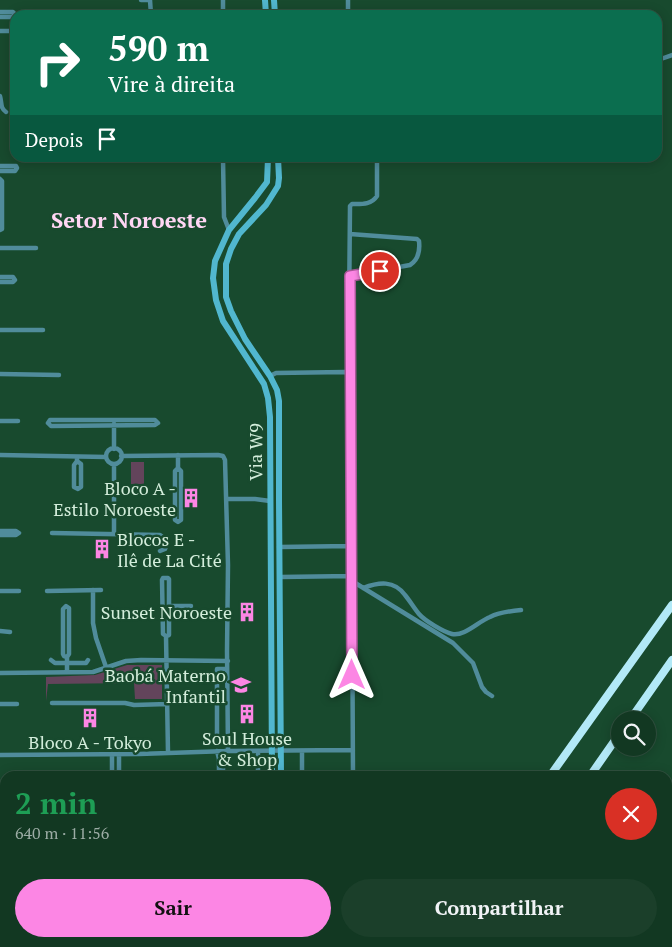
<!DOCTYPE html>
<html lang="pt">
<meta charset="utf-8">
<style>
body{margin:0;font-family:"PT Serif",serif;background:#1b3f2a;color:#f1f3f6;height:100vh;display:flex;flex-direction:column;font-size:19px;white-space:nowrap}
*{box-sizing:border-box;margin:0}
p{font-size:16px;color:#9caca5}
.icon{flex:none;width:28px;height:28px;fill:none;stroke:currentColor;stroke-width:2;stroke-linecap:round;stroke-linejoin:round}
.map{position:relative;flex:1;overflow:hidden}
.drawer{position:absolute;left:0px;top:771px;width:672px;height:176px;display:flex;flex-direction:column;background:#123822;border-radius:15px 15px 0 0;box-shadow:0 2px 12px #0003,0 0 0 1px #315240}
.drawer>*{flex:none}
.hud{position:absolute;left:10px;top:10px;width:652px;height:152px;border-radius:15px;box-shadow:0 2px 12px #0003,0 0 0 1px #315240;background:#0b6e4f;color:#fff;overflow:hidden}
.buttons{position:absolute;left:611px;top:711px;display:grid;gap:10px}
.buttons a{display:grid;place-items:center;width:45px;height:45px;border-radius:50%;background:#123822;box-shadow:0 2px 12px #0003,0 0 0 1px #315240;font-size:25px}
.pin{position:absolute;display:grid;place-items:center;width:42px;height:42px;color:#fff;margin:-21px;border:2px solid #fff;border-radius:50%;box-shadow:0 1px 5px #0007}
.me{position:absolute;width:55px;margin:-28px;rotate:0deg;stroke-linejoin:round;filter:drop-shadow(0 0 4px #0008)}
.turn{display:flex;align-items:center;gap:18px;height:105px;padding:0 15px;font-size:22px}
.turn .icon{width:65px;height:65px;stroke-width:2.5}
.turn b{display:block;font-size:35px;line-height:42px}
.then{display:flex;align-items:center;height:48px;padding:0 15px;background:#0003;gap:10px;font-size:19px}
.round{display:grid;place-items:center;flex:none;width:52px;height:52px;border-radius:26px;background:#1b3f2a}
.headline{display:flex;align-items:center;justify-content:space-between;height:85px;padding:0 15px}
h1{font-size:30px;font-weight:700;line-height:38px;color:#1e9e55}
.action{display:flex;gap:10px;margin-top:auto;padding:10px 15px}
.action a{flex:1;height:58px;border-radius:30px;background:#fc86e4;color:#111;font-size:20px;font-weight:700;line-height:58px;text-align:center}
.action a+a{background:#1b3f2a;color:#f1f3f6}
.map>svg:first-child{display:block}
.green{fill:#63445b}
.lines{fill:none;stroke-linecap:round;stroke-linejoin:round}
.street{stroke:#508c9b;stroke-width:4.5}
.secondary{stroke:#51b7cf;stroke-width:6}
.highway{stroke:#b2e9f7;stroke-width:8}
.route-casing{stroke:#a45794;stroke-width:12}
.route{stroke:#fc86e4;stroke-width:9}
.labels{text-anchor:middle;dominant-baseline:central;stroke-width:5;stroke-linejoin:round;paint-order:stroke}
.street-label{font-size:18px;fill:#d3eddb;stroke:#184a2e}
.poi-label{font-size:18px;fill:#d3eddb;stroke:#184a2e;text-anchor:end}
.district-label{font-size:22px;font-weight:bold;fill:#ffd6f4;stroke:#184a2e}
</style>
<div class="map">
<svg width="672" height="947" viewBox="0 0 672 947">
<rect width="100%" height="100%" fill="#184a2e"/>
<path class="green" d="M131,462H144V484H131Z
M127,665H162V699H135L134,683L48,684L46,701V677L95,675Z
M672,920V947H652L656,943L668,942V926Z
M205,943V942L263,943L261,947H205Z"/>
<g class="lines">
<path class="street" d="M141,0H150
M150,0L151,15
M348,0V15
M0,12H13L14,13V16L12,17H0
M223,15V0
M0,31H15
M658,60L672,55
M0,96C2,103 0,108 6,112
M223,158L224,217L229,230
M350,158L351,159L361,158
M0,166H16L17,168L15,171H0
M0,179L2,181V229L0,230
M0,248H36
M350,276L410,265C418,260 420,250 419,241L417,239L350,234
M0,277H13L15,280L13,282H0
M0,330H43
M0,374L59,375
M270,376L276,373L345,372L351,374
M0,421H18
M48,423L50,420H155L158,423
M48,423L51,426L155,425L158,423
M106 456a8 8 0 1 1 16 0a8 8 0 1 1-16 0Z
M114,449V424
M0,455L106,457
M121,456L218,455L223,456L225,460L228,565L227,651L228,751
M77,461L81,464V487L78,489L74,487V465L77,461V457
M178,468L181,471V520L178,522L175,520V471L178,468V455
M227,499H255L270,501
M0,531H16L19,533L16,535H0
M52,533L160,535C165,539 168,542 165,549L160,551
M114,534V464
M279,547L351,546
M280,577L352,576
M352,581L453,643L473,663L482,687L486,692L492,696
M363,588C379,582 394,580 405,595C410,601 414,608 419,614C425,621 444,632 452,634C464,637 479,621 490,617C500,612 510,611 521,610
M93,590V623L96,638L106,667
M0,591H19
M47,591L101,590
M169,606H191
M0,631L10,632
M166,636L163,634L162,580L163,578H168L169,579V635L166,636L168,753
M51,660L55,663H86L88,660
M227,669H217V739L219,741H228
M67,672V657L69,654V608L66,606L63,609V654L64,656L67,657
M0,673L93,672L126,661L141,660L228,661
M52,703H125L134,705L168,704
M0,704H17
M217,751L219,759V776
M258,751V776
M0,755L139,754L228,751L353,750
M112,776V754
M119,776V754
M223,776V759L225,751
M302,776V751
M353,776L351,374L349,314L350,206L352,204C362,204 371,205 377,196V158
M0,798H5
M0,845H5
M0,851H5
M0,880H5
M65,942L66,946L68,947L70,945L71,942
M165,942V947
M172,942V947
M97,947L98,942"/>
<path class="secondary" d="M265,0L266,15
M274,0L275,15
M268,158L267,182L255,198L229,230L215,261L213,278L216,300L223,321L264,384L268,398L270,417L272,776
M278,158L279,178L278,186L266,205L239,234L231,249L226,264V297L231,311L245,339L270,376L277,390L279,401V500L281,776
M283,942L284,947
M269,947L270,942"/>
<path class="highway" d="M630,720L672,660
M550,776L672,605
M590,776L620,733
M376,947L381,942
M430,947L433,942
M469,947L472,942"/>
</g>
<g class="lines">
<defs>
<path id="route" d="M352,675L350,276L380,271"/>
</defs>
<use href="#route" class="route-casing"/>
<use href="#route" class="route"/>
</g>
<defs>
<symbol id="building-bare" viewBox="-9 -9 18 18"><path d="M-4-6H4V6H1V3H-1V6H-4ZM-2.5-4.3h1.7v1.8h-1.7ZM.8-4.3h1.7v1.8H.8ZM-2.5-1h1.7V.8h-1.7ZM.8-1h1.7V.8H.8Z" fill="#fc86e4" stroke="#184a2e" stroke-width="2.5" paint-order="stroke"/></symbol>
<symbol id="school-bare" viewBox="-9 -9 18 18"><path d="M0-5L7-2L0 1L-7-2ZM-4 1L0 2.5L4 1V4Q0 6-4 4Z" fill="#fc86e4" stroke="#184a2e" stroke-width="2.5" paint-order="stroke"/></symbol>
</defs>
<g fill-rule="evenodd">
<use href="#building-bare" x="177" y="484" width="28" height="28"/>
<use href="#building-bare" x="88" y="535" width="28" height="28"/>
<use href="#building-bare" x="233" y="598" width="28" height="28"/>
<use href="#school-bare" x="227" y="671" width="28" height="28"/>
<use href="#building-bare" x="233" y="700" width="28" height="28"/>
<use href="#building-bare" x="76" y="704" width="28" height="28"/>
</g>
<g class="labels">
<g class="street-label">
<text transform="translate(255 452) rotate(-90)">Via W9</text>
</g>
<g class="poi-label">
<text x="176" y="488">Bloco A -<tspan x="176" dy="21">Estilo Noroeste</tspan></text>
<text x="117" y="539" text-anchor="start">Blocos E -<tspan x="117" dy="21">Ilê de La Cité</tspan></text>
<text x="232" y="612">Sunset Noroeste</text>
<text x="226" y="675">Baobá Materno<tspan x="226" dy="21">Infantil</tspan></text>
<text x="247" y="738" text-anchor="middle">Soul House<tspan x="247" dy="21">&amp; Shop</tspan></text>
<text x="90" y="742" text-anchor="middle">Bloco A - Tokyo</text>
</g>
<g class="district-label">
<text x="129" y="219">Setor Noroeste</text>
</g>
</g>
</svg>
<div class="buttons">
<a><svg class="icon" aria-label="search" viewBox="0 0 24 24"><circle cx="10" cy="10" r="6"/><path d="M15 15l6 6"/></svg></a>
</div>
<div class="pin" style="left:380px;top:271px;background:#d93025"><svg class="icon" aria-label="arrive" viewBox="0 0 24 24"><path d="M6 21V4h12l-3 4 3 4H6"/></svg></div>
<svg class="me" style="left:352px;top:675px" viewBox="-20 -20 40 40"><path d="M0-17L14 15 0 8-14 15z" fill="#fc86e4" stroke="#fff" stroke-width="4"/></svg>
<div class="hud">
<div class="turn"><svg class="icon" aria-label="right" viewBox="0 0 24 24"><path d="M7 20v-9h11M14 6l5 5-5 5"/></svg><div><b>590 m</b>Vire à direita</div></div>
<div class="then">Depois<svg class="icon" aria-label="arrive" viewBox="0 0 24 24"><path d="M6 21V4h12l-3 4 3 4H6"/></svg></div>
</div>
<section class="drawer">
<div class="headline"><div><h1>2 min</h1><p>640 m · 11:56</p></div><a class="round" style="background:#d93025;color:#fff"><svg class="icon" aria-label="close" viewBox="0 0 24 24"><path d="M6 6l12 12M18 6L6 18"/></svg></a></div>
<div class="action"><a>Sair</a><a>Compartilhar</a></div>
</section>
</div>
